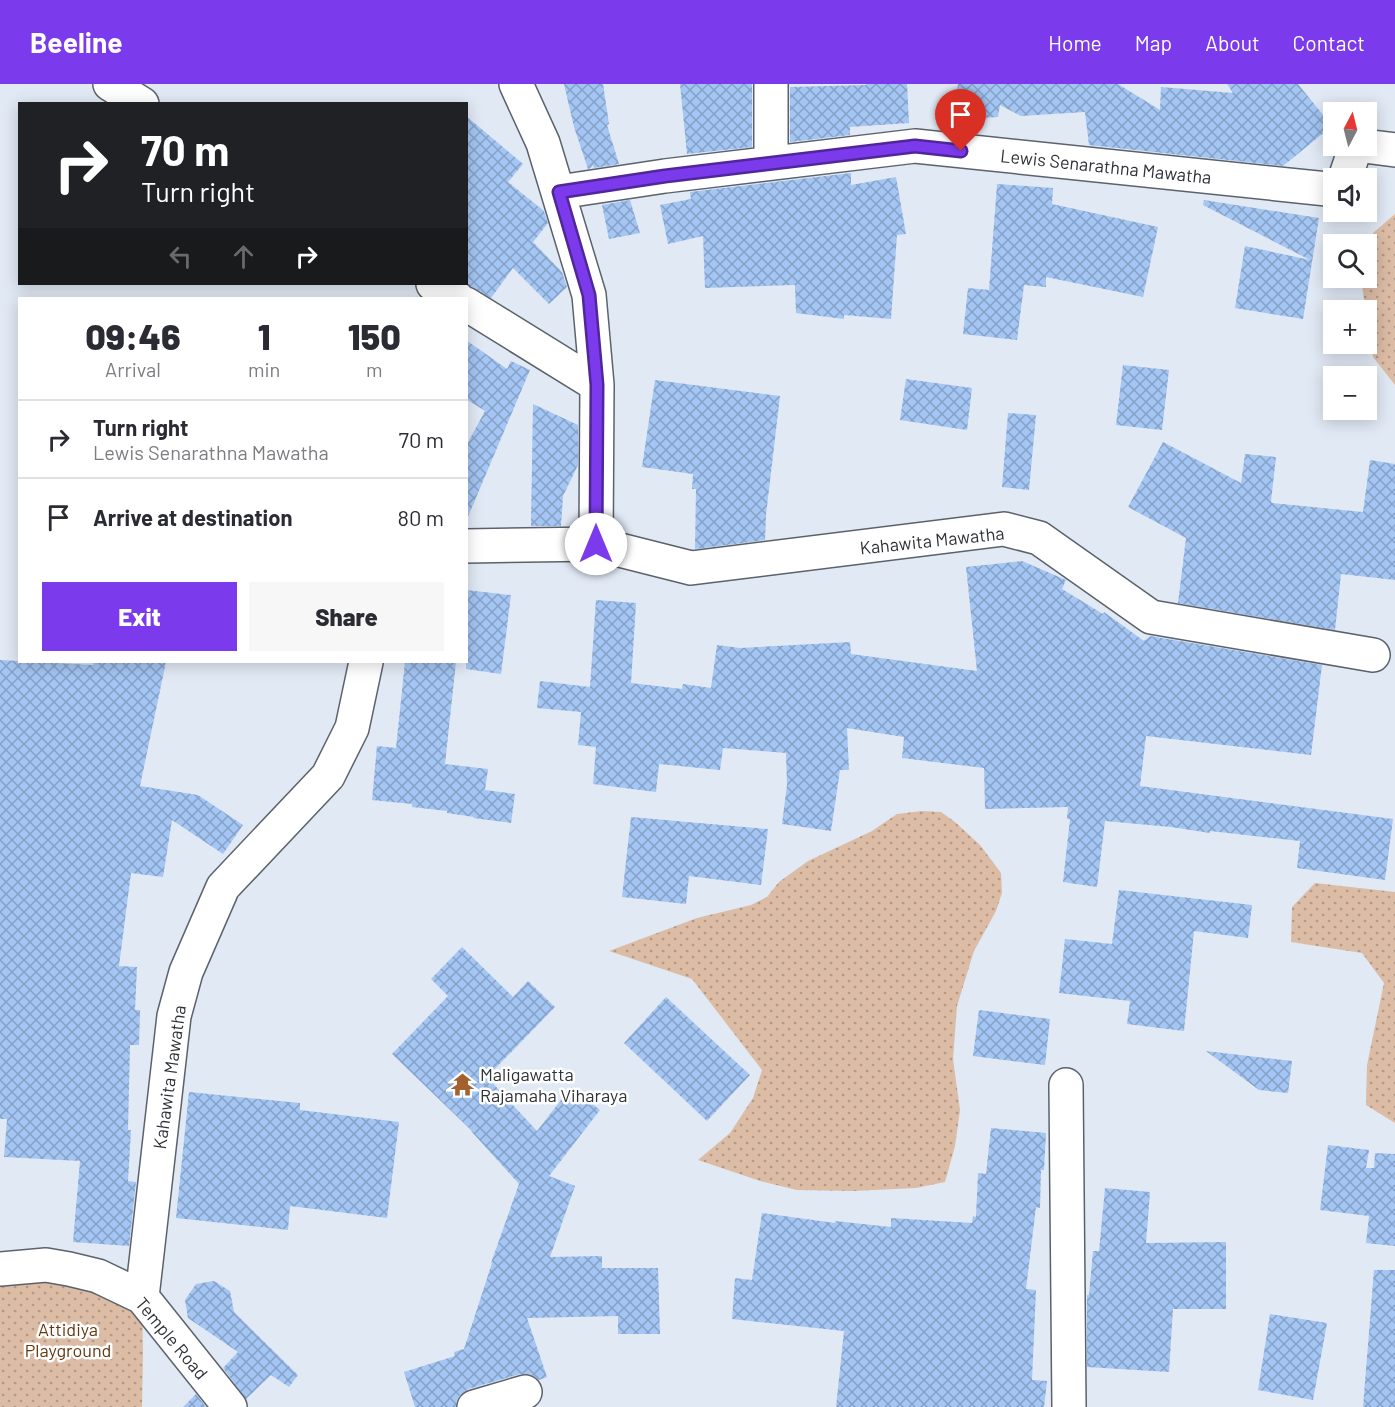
<!DOCTYPE html>
<meta charset="utf-8">
<style>
body{margin:0;font-family:Barlow,sans-serif;background:#f7f7f7;color:#2b2b33;height:100vh;display:flex;flex-direction:column;font-size:22px;white-space:nowrap}
*{box-sizing:border-box;margin:0}
p{font-size:20px;color:#7c7c81}
.icon{flex:none;width:33px;height:33px;fill:none;stroke:currentColor;stroke-width:2;stroke-linecap:round;stroke-linejoin:round}
.map{position:relative;flex:1;overflow:hidden}
.panel{position:absolute;left:18px;top:213px;width:450px;height:366px;display:flex;flex-direction:column;background:#fff;border-radius:0px;box-shadow:0 3px 15px #0003}
.panel>*{flex:none}
.guide{position:absolute;left:18px;top:18px;width:450px;height:183px;border-radius:0px;box-shadow:0 3px 15px #0003;background:#202124;color:#fff;overflow:hidden}
.needle{width:39px;rotate:7deg}
.controls{position:absolute;left:1323px;top:18px;display:grid;gap:12px}
.controls a{display:grid;place-items:center;width:54px;height:54px;border-radius:0px;background:#fff;box-shadow:0 3px 15px #0003;font-size:30px}
.pin{position:absolute;display:grid;place-items:center;width:51px;height:51px;color:#fff;margin:-62px -26px;border-radius:50% 50% 50% 0;rotate:-45deg;box-shadow:0 0 6px #0007}
.pin .icon{rotate:45deg}
.me{position:absolute;width:66px;margin:-33px;rotate:0deg;stroke-linejoin:round;filter:drop-shadow(0 0 4px #0008)}
.turn{display:flex;align-items:center;gap:21px;height:126px;padding:0 24px;font-size:27px}
.turn .icon{width:78px;height:78px;stroke-width:2.5}
.turn b{display:block;font-size:42px;line-height:51px}
.lanes{display:flex;align-items:center;height:57px;padding:0 24px;background:#0003;justify-content:center;gap:30px;direction:ltr}
.lanes .off{opacity:.35}
.eta{display:flex;justify-content:space-evenly;align-items:center;height:102px;text-align:center}
.eta b{font-size:36px;font-weight:800;line-height:42px}
.button{display:flex;gap:12px;margin-top:auto;padding:12px 24px}
.button a{flex:1;height:69px;border-radius:0px;background:#7c3aed;color:#fff;font-size:24px;font-weight:800;line-height:69px;text-align:center}
.button a+a{background:#f7f7f7;color:#2b2b33}
ul{padding:0;list-style:none}
li{display:flex;align-items:center;gap:18px;height:78px;padding:0 24px;border-top:2px solid #e1e1e2}
li div{flex:1}
li b{display:block;font-size:22px}
li em{font-style:normal}
header{display:flex;align-items:center;gap:36px;box-sizing:border-box;height:84px;padding:0 30px;background:#7c3aed;color:#fff}
header strong{font-size:28px}
nav{display:flex;gap:33px;margin-inline-start:auto;font-size:21px}
.map>svg:first-child{display:block}
.green{fill:url(#green-dots)}
.building{fill:url(#building-cross-hatch)}
.lines{fill:none;stroke-linecap:round;stroke-linejoin:round}
.minor-casing{stroke:#5b626c;stroke-width:36}
.minor{stroke:#fff;stroke-width:33}
.route-casing{stroke:#51269a;stroke-width:15}
.route{stroke:#7c3aed;stroke-width:10}
.labels{text-anchor:middle;dominant-baseline:central;stroke-width:5;stroke-linejoin:round;paint-order:stroke}
.street-label{font-size:18px;fill:#2e3136;stroke:#fff}
.poi-label{font-size:18px;fill:#2e3136;stroke:#fff;text-anchor:start}
.park-label{font-size:18px;fill:#65370f;stroke:#fff}
</style>
<header>
<strong>Beeline</strong>
<nav><a>Home</a><a>Map</a><a>About</a><a>Contact</a></nav>
</header>
<div class="map">
<svg width="1395" height="1323" viewBox="0 0 1395 1323">
<defs>
<pattern id="green-dots" width="8" height="8" patternUnits="userSpaceOnUse" patternTransform="scale(1.5)"><rect width="8" height="8" fill="#dcbca5"/><path d="M2 2h.1M6 6h.1" fill="none" stroke="#b39987" stroke-width="1.8" stroke-linecap="round"/></pattern>
<pattern id="building-cross-hatch" width="8" height="8" patternUnits="userSpaceOnUse" patternTransform="scale(1.5)"><rect width="8" height="8" fill="#a4c6f4"/><path d="M0 0l8 8M0 8l8-8" fill="none" stroke="#86a1c6"/></pattern>
</defs>
<rect width="100%" height="100%" fill="#e1e9f5"/>
<path class="green" d="M1395,130V301L1373,273L1362,202L1363,194H1366L1367,179L1373,149Z
M922,727L941,728L955,738L980,761L1001,789L1002,809L996,827L974,867L957,922L953,975L960,1026L955,1062L945,1098L916,1104L853,1107L797,1106L760,1097L698,1076L730,1049L753,1014L762,986L692,895L609,867L697,834L751,821L767,813L779,798L808,777L872,747L897,730Z
M1315,799L1395,808V1039L1366,1021L1367,981L1384,899L1362,869L1291,858L1292,823Z
M0,1185L142,1213L143,1269L142,1323H0Z"/>
<path class="building" d="M564,0H603L609,40L607,41L619,80L594,84L593,81L591,84L588,85L574,43Z
M680,0H752V63L687,70Z
M866,0H907L909,39L850,43V51L790,58V3L866,1Z
M958,0H1118L1160,26L1161,3L1233,9L1227,0H1298L1332,42L1283,82L1089,61L1085,28L1021,32L1000,21L998,33L952,36Z
M466,32L523,80L508,98L544,127L548,139L533,158L562,188L567,203L549,220L513,184L491,214L471,203L466,198Z
M851,89V101L896,93L906,150L897,151L891,235L844,231V235L796,229L795,201L705,204L703,152L668,160L660,121L691,115L690,108Z
M997,100L1053,104L1052,120L1158,143L1143,213L1046,193V203L1024,201L1017,256L963,250L968,204L989,206Z
M630,116L640,149L609,155L602,121Z
M1204,116L1319,134L1303,235L1235,224L1245,162L1310,176L1203,121Z
M466,256L507,285L511,277L530,286L467,435L466,362L485,327L466,315Z
M1123,281L1169,286L1162,346L1116,341Z
M906,295L972,304L967,346L900,336Z
M655,296L780,312L766,431L765,456L695,465L696,405H692L693,390L642,383Z
M533,320L578,341V381L563,412L561,442H531Z
M1008,329L1036,331L1029,406L1002,403Z
M1163,358L1241,399L1245,370L1276,373L1271,417L1272,419L1363,428L1370,376L1395,380V496L1341,490L1335,546L1178,519L1186,454L1128,423Z
M1022,477L1066,496L1062,505L1103,530L1104,528L1144,557L1150,552L1322,581L1311,671L1146,652L1140,702L1393,735L1385,796L1297,784L1300,757L1210,747V749L1171,743L1105,737L1097,803L1063,798L1070,735H1067L1068,723L985,725L984,684L902,674L904,653L847,644L849,686H840L831,747L782,740L787,701L786,669L723,664L720,686L659,680L656,708L593,700L596,663L578,661L581,628L537,624L540,597L590,603L596,516L636,519L631,599L682,605L683,600L711,604L717,561L740,564L850,558L851,570L977,587L966,483Z
M466,506L511,511L501,590L466,585Z
M0,576L93,581L94,578H166L140,702L198,711L243,741L223,770L172,736L163,793L131,789L119,882L137,883L135,926H140L139,961H130L128,1046H131L128,1097L136,1098L129,1162L73,1158L80,1077L4,1073L7,1035H0Z
M405,578H456L445,680L488,685L485,706L515,710L511,739L473,734L474,733L447,729V727L412,723V720L372,716L377,662L396,664Z
M631,733L768,745L761,801L689,792L686,820L622,813Z
M1119,806L1252,821L1248,854L1194,847L1184,947L1127,940L1130,917L1059,909L1065,855L1112,860Z
M462,863L513,913L528,897L555,923L487,993L537,1047L571,1003L600,1026L549,1092L575,1102L550,1173L602,1172V1184H658L660,1250H618V1232L527,1234L547,1293L539,1296L530,1290H520L468,1305L460,1311L456,1318V1323H415L404,1288L455,1272L454,1268L464,1265L492,1179H491L519,1100L471,1047L473,1048L392,970L448,912L431,895Z
M666,913L750,991L707,1037L624,959Z
M979,926L1050,935L1045,981L973,972Z
M1206,967L1292,977L1288,1009L1259,1006Z
M189,1008L300,1019V1026L399,1038L387,1134L290,1122L288,1146L176,1134Z
M991,1044L1046,1049L1044,1086H1041L1040,1124L1036,1123L1026,1205L1036,1206L1032,1296L1047,1297L1044,1323H836L844,1247L732,1235L735,1194L752,1196L762,1129L835,1139V1137L891,1143V1134L972,1139L973,1132L976,1133L978,1089L986,1090Z
M1328,1061L1369,1066L1366,1084H1374L1375,1069L1395,1070V1162L1366,1159L1369,1132L1320,1126Z
M1105,1104L1150,1108L1146,1159L1226,1158V1225H1173L1169,1288L1087,1283V1211H1089L1093,1167H1099Z
M1374,1186H1395V1323H1363Z
M214,1197L230,1207L234,1228L298,1291L289,1303L271,1291L246,1315L223,1284L238,1268L188,1234L185,1216L196,1200Z
M1270,1230L1327,1239L1313,1316L1258,1306Z
M196,1310L206,1323H183Z"/>
<g class="lines">
<defs>
<path id="minor" d="M110,0L142,20
M516,0L543,59L589,211L597,301L596,460
M1364,62L1395,66
M771,79V0
M1345,94L1356,62
M559,108L665,92L915,62L1327,105L1334,104
M433,200L457,214
M466,220L597,301
M466,462L596,460L691,484L1004,445L1039,454L1151,533L1373,571
M1066,1001L1069,1323
M0,1185L46,1181L69,1185L98,1192L142,1213L230,1323
M142,1213L174,932L186,888L223,803L328,692L352,644L366,578
M474,1323L525,1308"/>
</defs>
<use href="#minor" class="minor-casing"/>
<use href="#minor" class="minor"/>
</g>
<g class="lines">
<defs>
<path id="route" d="M596,460L597,301L589,211L559,108L665,92L915,62L961,67"/>
</defs>
<use href="#route" class="route-casing"/>
<use href="#route" class="route"/>
</g>
<defs>
<symbol id="temple-bare" viewBox="-9 -9 18 18"><path d="M0-6L5-2H3V0L6.5 2.5H4V6H1.5V3h-3V6H-4V2.5H-6.5L-3 0V-2H-5Z" fill="#a3622d" stroke="#fff" stroke-width="2.5" paint-order="stroke"/></symbol>
</defs>
<g fill-rule="evenodd">
<use href="#temple-bare" x="446" y="984" width="33" height="33"/>
</g>
<g class="labels">
<g class="street-label">
<text transform="translate(1106 82) rotate(6)">Lewis Senarathna Mawatha</text>
<text transform="translate(932 456) rotate(-6)">Kahawita Mawatha</text>
<text transform="translate(169 993) rotate(-82)">Kahawita Mawatha</text>
<text transform="translate(172 1254) rotate(50)">Temple Road</text>
</g>
<g class="poi-label">
<text x="480" y="990">Maligawatta<tspan x="480" dy="21">Rajamaha Viharaya</tspan></text>
</g>
<g class="park-label">
<text x="68" y="1245">Attidiya<tspan x="68" dy="21">Playground</tspan></text>
</g>
</g>
</svg>
<div class="controls">
<a><svg class="needle" viewBox="-14 -14 28 28"><path d="M0-13l5 13h-10z" fill="#e53935"/><path d="M0 13l5-13h-10z" fill="#7c7c81"/></svg></a>
<a><svg class="icon" aria-label="sound" viewBox="0 0 24 24"><path d="M4 9h4l5-4v14l-5-4H4zM17 9q2 3 0 6"/></svg></a>
<a><svg class="icon" aria-label="search" viewBox="0 0 24 24"><circle cx="10" cy="10" r="6"/><path d="M15 15l6 6"/></svg></a>
<a>+</a>
<a>−</a>
</div>
<div class="pin" style="left:961px;top:67px;background:#d93025"><svg class="icon" aria-label="arrive" viewBox="0 0 24 24"><path d="M6 21V4h12l-3 4 3 4H6"/></svg></div>
<svg class="me" style="left:596px;top:460px" viewBox="-20 -20 40 40"><circle r="19" fill="#fff"/><path d="M0-13L10 11 0 6-10 11z" fill="#7c3aed"/></svg>
<div class="guide">
<div class="turn"><svg class="icon" aria-label="right" viewBox="0 0 24 24"><path d="M7 20v-9h11M14 6l5 5-5 5"/></svg><div><b>70 m</b>Turn right</div></div>
<div class="lanes"><svg class="icon off" aria-label="left" viewBox="0 0 24 24"><path d="M17 20v-9H6M10 6l-5 5 5 5"/></svg><svg class="icon off" aria-label="ahead" viewBox="0 0 24 24"><path d="M12 20V5M6 11l6-6 6 6"/></svg><svg class="icon" aria-label="right" viewBox="0 0 24 24"><path d="M7 20v-9h11M14 6l5 5-5 5"/></svg></div>
</div>
<section class="panel">
<div class="eta">
<div><b>09:46</b><p>Arrival</p></div>
<div><b>1</b><p>min</p></div>
<div><b>150</b><p>m</p></div>
</div>
<ul>
<li><svg class="icon" aria-label="right" viewBox="0 0 24 24"><path d="M7 20v-9h11M14 6l5 5-5 5"/></svg><div><b>Turn right</b><p>Lewis Senarathna Mawatha</p></div><em>70 m</em></li>
<li><svg class="icon" aria-label="arrive" viewBox="0 0 24 24"><path d="M6 21V4h12l-3 4 3 4H6"/></svg><div><b>Arrive at destination</b></div><em>80 m</em></li>
</ul>
<div class="button"><a>Exit</a><a>Share</a></div>
</section>
</div>
